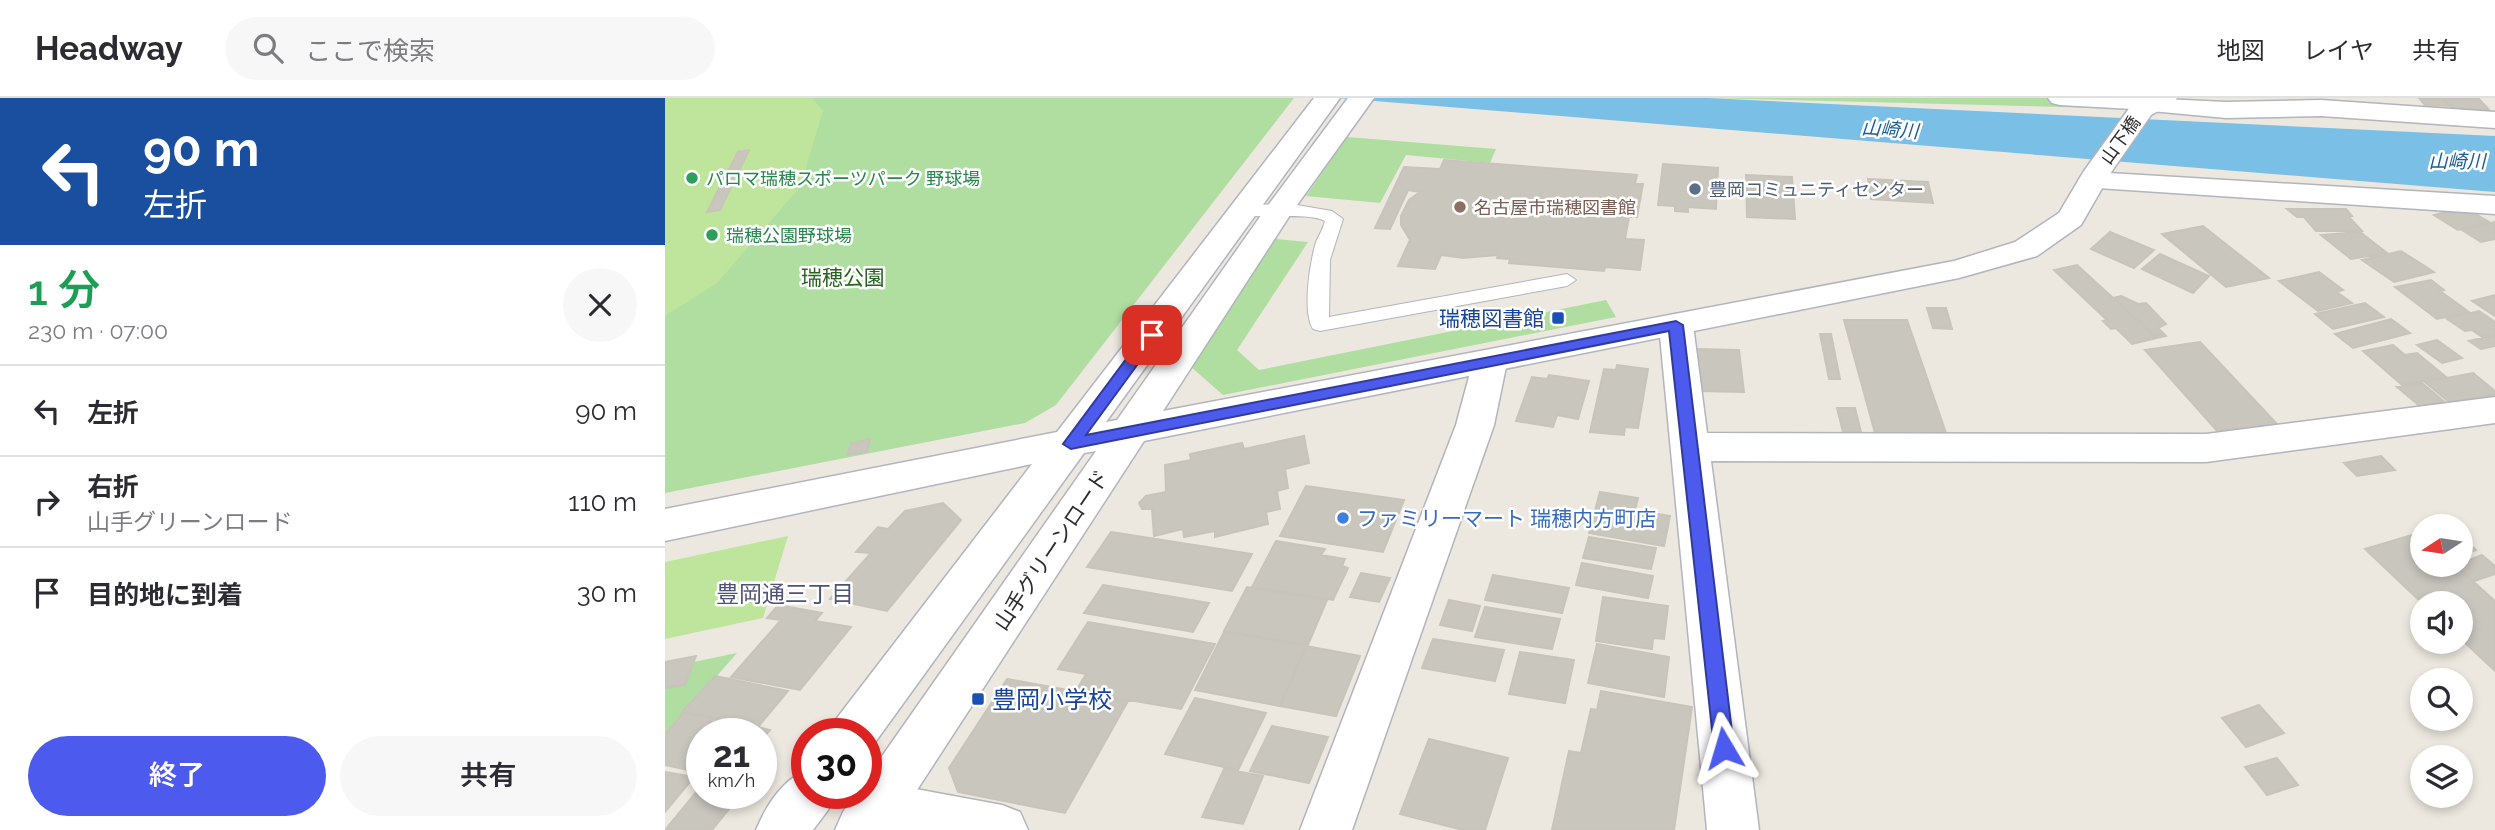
<!DOCTYPE html>
<html lang="ja">
<meta charset="utf-8">
<style>
body{margin:0;font-family:Raleway,"Noto Sans JP",sans-serif;background:#f7f7f7;color:#2b2b33;height:100vh;display:flex;flex-direction:column;font-size:26px;white-space:nowrap}
*{box-sizing:border-box;margin:0}
p{font-size:23px;color:#7c7c81}
.icon{flex:none;width:38px;height:38px;fill:none;stroke:currentColor;stroke-width:2;stroke-linecap:round;stroke-linejoin:round}
.map{position:relative;flex:1;overflow:hidden}
.drawer{display:flex;flex-direction:column;background:#fff;width:665px}
.drawer>*{flex:none}
.hud{background:#1a4fa0;color:#fff;overflow:hidden}
.needle{width:46px;rotate:258deg}
.tools{position:absolute;left:1745px;top:416px;display:grid;gap:14px}
.tools a{display:grid;place-items:center;width:63px;height:63px;border-radius:50%;background:#fff;box-shadow:0 4px 10px #0003;font-size:35px}
.speed{position:absolute;left:21px;top:620px;display:flex;gap:14px;font-size:35px;font-weight:700;text-align:center}
.speed>*{display:grid;place-content:center;width:91px;height:91px;border-radius:50%;background:#fff;box-shadow:0 4px 10px #0003;line-height:1}
.speed small{font-size:18px;font-weight:400}
.speed .limit{border:10px solid #d22;background:#fff;color:#111}
.pin{position:absolute;display:grid;place-items:center;width:60px;height:60px;color:#fff;margin:-30px;border-radius:14px;box-shadow:0 4px 10px #0006}
.me{position:absolute;width:77px;margin:-38px;rotate:353deg;stroke-linejoin:round;filter:drop-shadow(0 0 5px #0008)}
.turn{display:flex;align-items:center;gap:24px;height:147px;padding:0 28px;font-size:32px}
.turn .icon{width:91px;height:91px;stroke-width:2.5}
.turn b{display:block;font-size:49px;line-height:60px}
.round{display:grid;place-items:center;flex:none;width:74px;height:74px;border-radius:37px;background:#f7f7f7}
.headline{display:flex;align-items:center;justify-content:space-between;height:119px;padding:0 28px}
h1{font-size:42px;font-weight:600;line-height:52px;color:#1e9e55}
.cta{display:flex;gap:14px;margin-top:auto;padding:14px 28px}
.cta a{flex:1;height:80px;border-radius:42px;background:#4c5bed;color:#fff;font-size:28px;font-weight:600;line-height:80px;text-align:center}
.cta a+a{background:#f7f7f7;color:#2b2b33}
ul{padding:0;list-style:none}
li{display:flex;align-items:center;gap:21px;height:91px;padding:0 28px;border-top:2px solid #e1e1e2}
li div{flex:1}
li b{display:block;font-size:26px}
li em{font-style:normal}
header{display:flex;align-items:center;gap:42px;box-sizing:border-box;height:98px;padding:0 35px;background:#fff;border-bottom:2px solid #e1e1e2}
header strong{font-size:33px}
nav{display:flex;gap:38px;margin-inline-start:auto;font-size:24px}
.search{width:490px;height:63px;background:#f7f7f7;display:flex;align-items:center;gap:18px;box-sizing:border-box;padding:0 24px;border-radius:38px;color:#7c7c81;font-size:26px}
main{display:flex;flex:1;min-height:0}
.map>svg:first-child{display:block}
.green{fill:#afdea0}
.pitch{fill:#bfe59c}
.water{fill:#7abfe6}
.building{fill:#c8c6bd;stroke:#c8c4b9;stroke-width:2}
.lines{fill:none;stroke-linecap:round;stroke-linejoin:round}
.service-casing{stroke:#b2b4be;stroke-width:2}
.pedestrian-casing{stroke:#b2b4be;stroke-width:3}
.minor-casing{stroke:#b2b4be;stroke-width:3}
.tertiary-casing{stroke:#b2b4be;stroke-width:3}
.service{fill:#fff;fill-rule:evenodd}
.pedestrian{fill:#fff;fill-rule:evenodd}
.minor{fill:#fff;fill-rule:evenodd}
.tertiary{fill:#fff;fill-rule:evenodd}
.route{fill:#4c5bed;stroke:#313b9a;stroke-width:2}
.leisure-dot{fill:#2e9e5b;stroke:#fff;stroke-width:2.5}
.service-dot{fill:#5c6f8a;stroke:#fff;stroke-width:2.5}
.education-dot{fill:#8d6e63;stroke:#fff;stroke-width:2.5}
.transit-dot{fill:#1a4fb4;stroke:#fff;stroke-width:2.5}
.shop-dot{fill:#3f7fe0;stroke:#fff;stroke-width:2.5}
.labels{text-anchor:middle;dominant-baseline:central;stroke-width:5;stroke-linejoin:round;paint-order:stroke}
.far-street-label{font-size:18px;fill:#2c2c2c;stroke:#fff}
.far-leisure-label{font-size:18px;fill:#27864d;stroke:#fff;text-anchor:start}
.far-service-label{font-size:18px;fill:#4e5e75;stroke:#fff;text-anchor:start}
.far-education-label{font-size:18px;fill:#785e54;stroke:#fff;text-anchor:start}
.far-water-label{font-size:19px;font-style:italic;fill:#185d94;stroke:#fff}
.park-label{font-size:21px;fill:#286420;stroke:#fff}
.transit-label{font-size:21px;fill:#164399;stroke:#fff;text-anchor:end}
.shop-label{font-size:21px;fill:#366cbe;stroke:#fff;text-anchor:start}
.street-label{font-size:21px;fill:#2c2c2c;stroke:#fff}
.neighbourhood-label{font-size:23px;fill:#4f5379;stroke:#fff}
.near-transit-label{font-size:24px;fill:#164399;stroke:#fff;text-anchor:start}
</style>
<header>
<strong>Headway</strong>
<div class="search"><svg class="icon" aria-label="search" viewBox="0 0 24 24"><circle cx="10" cy="10" r="6"/><path d="M15 15l6 6"/></svg>ここで検索</div>
<nav><a>地図</a><a>レイヤ</a><a>共有</a></nav>
</header>
<main>
<section class="drawer">
<div class="hud">
<div class="turn"><svg class="icon" aria-label="left" viewBox="0 0 24 24"><path d="M17 20v-9H6M10 6l-5 5 5 5"/></svg><div><b>90 m</b>左折</div></div>
</div>
<div class="headline"><div><h1>1 分</h1><p>230 m · 07:00</p></div><a class="round"><svg class="icon" aria-label="close" viewBox="0 0 24 24"><path d="M6 6l12 12M18 6L6 18"/></svg></a></div>
<ul>
<li><svg class="icon" aria-label="left" viewBox="0 0 24 24"><path d="M17 20v-9H6M10 6l-5 5 5 5"/></svg><div><b>左折</b></div><em>90 m</em></li>
<li><svg class="icon" aria-label="right" viewBox="0 0 24 24"><path d="M7 20v-9h11M14 6l5 5-5 5"/></svg><div><b>右折</b><p>山手グリーンロード</p></div><em>110 m</em></li>
<li><svg class="icon" aria-label="arrive" viewBox="0 0 24 24"><path d="M6 21V4h12l-3 4 3 4H6"/></svg><div><b>目的地に到着</b></div><em>30 m</em></li>
</ul>
<div class="cta"><a>終了</a><a>共有</a></div>
</section>
<div class="map">
<svg width="1830" height="732" viewBox="0 0 1830 732">
<rect width="100%" height="100%" fill="#ece8df"/>
<path class="green" d="M0,0H629L391,307L360,325L0,395Z
M1043,0H1499L1477,11Z
M682,39L831,51L825,65L741,57L715,105L641,98Z
M611,141L643,144L572,252L594,272L941,202L951,219L558,297L525,268Z
M72,555L0,637V570Z"/>
<path class="pitch" d="M0,0H147L158,13L135,89L52,185L0,218Z
M123,438L98,520L0,541V464Z"/>
<path class="water" d="M673,0H1043L1830,38V94Z"/>
<path class="building" d="M1754,0H1777L1784,8L1760,7Z
M1778,0H1813L1830,18L1794,17Z
M84,52L55,112L42,114L73,54Z
M779,62L972,77L970,86H978L972,119H964L960,141L979,142L975,172L940,169L939,173L844,165L845,161L832,160L833,157L798,160L776,157L770,171L733,168L745,142L736,127V118L744,102L755,94L743,92L725,131L710,130L739,69L775,71Z
M998,66L1053,70L1051,111L1023,109V114L1010,113V108L993,107Z
M1081,77L1127,79L1130,121L1082,119Z
M1203,81L1263,84L1268,105L1206,101Z
M1622,111H1681L1687,118H1683L1697,133H1651L1639,119H1632Z
M1784,113L1789,116L1801,114L1810,116L1824,124L1793,132L1769,117Z
M1830,124V141L1816,144L1797,132Z
M1538,128L1604,180L1561,189L1497,136Z
M1445,134L1489,152L1469,170L1426,151Z
M1695,134L1722,155L1686,161L1656,137Z
M1736,153L1769,174L1729,184L1697,162Z
M1495,156L1544,178L1528,195L1477,171Z
M1412,167L1448,200L1492,240L1467,246L1451,230L1446,231L1438,223L1442,222L1389,172Z
M1654,174L1678,192L1672,194L1687,205L1653,213L1614,183Z
M1766,182L1779,192L1775,193L1804,214L1772,221L1730,189Z
M1830,197V218L1807,203Z
M1456,198L1473,206L1481,205L1501,226L1493,230L1501,238L1492,240L1448,200Z
M1700,205L1719,219L1668,231L1650,216Z
M1262,210H1281L1287,231L1268,230Z
M1814,213L1830,224V236L1817,239L1807,232L1800,233L1782,221Z
M1726,221L1745,235L1688,250L1670,236Z
M1179,222H1242L1281,335H1210Z
M1155,236H1166L1175,281H1164Z
M1830,237V248L1816,251L1804,243Z
M1772,242L1797,260L1777,265L1752,247Z
M1535,244L1612,326L1553,334L1480,252Z
M1728,247L1740,257L1752,255L1781,279L1737,287L1698,253Z
M1029,251L1074,252L1079,294L1032,293Z
M952,267L983,271L973,330L960,329L959,337L925,334L939,271L951,272Z
M1808,275L1830,293V297L1785,305L1760,284Z
M884,277L924,283L913,321L892,317L888,329L851,323L867,279L882,281Z
M1757,285L1782,306L1757,310L1732,289Z
M1172,310H1190L1196,334H1178Z
M639,338L644,365L620,371L623,390L612,393L615,411L601,414L603,426L550,439V433L519,439L518,431L489,438L487,411H477L474,405L481,398L501,394L500,367L526,362L525,356L577,345L579,351Z
M205,341L202,354L182,357L186,345Z
M1716,358L1730,372L1692,378L1679,365Z
M641,388L739,402L718,454L615,438Z
M935,394L973,400L970,412L1005,418L999,448L924,435Z
M278,405L296,422L222,513L165,501L206,455L191,454L213,429L223,431L240,413Z
M446,434L587,456L567,493L422,469Z
M1754,435L1757,438V467H1790L1830,503V573L1796,541V506H1758L1700,451Z
M924,439L991,450L986,471L918,460Z
M1796,439L1811,452L1796,457Z
M611,443L660,451L656,457L680,461L677,468L683,470L668,502L587,489Z
M1817,457L1830,468V476L1809,483L1791,467Z
M917,465L988,478L983,500L911,487Z
M696,475L725,480L714,504L685,499Z
M828,477L904,490L897,515L820,502Z
M438,487L544,505L528,534L419,515Z
M582,489L662,502L643,547L559,533Z
M938,499L1003,508L999,541L988,540L987,551L931,543Z
M784,502L815,508L807,533L775,527Z
M113,507L157,515L150,523L186,529L135,592L66,579L116,522L102,520Z
M820,509L895,521L887,551L810,539Z
M423,524L550,546L516,611L411,593L421,576L393,571Z
M559,534L641,548L615,608L530,592Z
M768,541L839,552L830,583L757,570Z
M932,546L1004,559L999,599L923,585Z
M641,548L695,558L671,618L615,608Z
M855,554L909,562L900,605L844,596Z
M31,558L20,587L0,590V564Z
M50,578L123,593L93,629L17,614Z
M342,581L463,603L400,715L293,694L284,670Z
M936,593L1027,609L1009,732H887L904,653L916,655L926,611L932,612Z
M530,600L601,615L573,672L500,656Z
M1594,607L1619,635L1581,649L1557,620Z
M19,614L93,629L105,632L96,642V635H37V675L0,667V636Z
M607,628L663,639L644,685L585,673Z
M764,641L843,660L820,732H798L735,716Z
M1612,660L1633,687L1602,697L1580,669Z
M559,671L598,678L578,726L537,719Z
M0,674L29,679L0,714Z
M37,687V695H77L47,732H0Z"/>
<g class="lines">
<defs>
<path id="service" d="M626,106L667,113L678,121L665,162L664,219L902,176L911,182L902,188L655,233L648,231C637,214 645,164 651,144C654,137 658,131 660,123C637,112 582,125 569,112L578,107Z"/>
<path id="pedestrian" d="M1383,0H1494L1498,5L1494,10L1486,12L1395,7L1387,5Z"/>
<path id="minor" d="M1477,0L1561,4L1656,2L1830,14V30L1656,18L1561,20L1486,13L1477,10L1473,5Z
M1427,74L1830,98V116L1417,89L1413,83L1417,77Z
M1011,216L1023,219L1028,227L1042,335L1541,336L1830,299V325L1541,364L1046,363L1094,732H1042L994,227L999,219Z
M825,252L837,256L842,264L829,327L687,732H635L791,327L808,264L813,256Z
M213,684L337,707L355,714L363,732H212L195,725L188,708L193,695H201V688Z"/>
<path id="tertiary" d="M649,0H675L441,324L452,322L604,106L683,0H709L627,114L498,313L1289,163L1350,144L1394,115L1419,73L1468,5L1479,0H1512L1508,5L1486,17L1447,73L1416,127L1372,158L1294,180L479,343L226,732H170L178,714L191,695H201V681L431,353L419,355L206,650L201,652V635H165L172,620L367,366L0,443V411L392,334Z
M142,672V695H170L163,712L148,732H91C101,708 117,682 142,672Z"/>
</defs>
<use href="#service" class="service-casing"/>
<use href="#pedestrian" class="pedestrian-casing"/>
<use href="#minor" class="minor-casing"/>
<use href="#tertiary" class="tertiary-casing"/>
<use href="#service" class="service"/>
<use href="#pedestrian" class="pedestrian"/>
<use href="#minor" class="minor"/>
<use href="#tertiary" class="tertiary"/>
</g>
<path class="route" d="M1011,223L1018,227L1069,650L1066,656L1059,659L1052,656L1049,650L1004,233L406,351L398,346L482,233L487,232L494,237L421,337Z"/>
<g class="leisure-dot">
<circle cx="27" cy="80" r="7"/>
<circle cx="47" cy="137" r="7"/>
</g>
<circle class="service-dot" cx="1030" cy="91" r="7"/>
<circle class="education-dot" cx="795" cy="109" r="7"/>
<g class="transit-dot">
<rect x="886" y="213" width="14" height="14" rx="3.5"/>
<rect x="306" y="594" width="14" height="14" rx="3.5"/>
</g>
<circle class="shop-dot" cx="678" cy="420" r="7"/>
<g class="labels">
<g class="far-street-label">
<text transform="translate(1455 42) rotate(-54)">山下橋</text>
</g>
<g class="far-leisure-label">
<text x="41" y="80">パロマ瑞穂スポーツパーク 野球場</text>
<text x="61" y="137">瑞穂公園野球場</text>
</g>
<g class="far-service-label">
<text x="1044" y="91">豊岡コミュニティセンター</text>
</g>
<g class="far-education-label">
<text x="809" y="109">名古屋市瑞穂図書館</text>
</g>
<g class="far-water-label">
<text transform="translate(1225 31) rotate(4)">山崎川</text>
<text x="1792" y="63">山崎川</text>
</g>
<g class="park-label">
<text x="178" y="179">瑞穂公園</text>
</g>
<g class="transit-label">
<text x="879" y="220">瑞穂図書館</text>
</g>
<g class="shop-label">
<text x="692" y="420">ファミリーマート 瑞穂内方町店</text>
</g>
<g class="street-label">
<text transform="translate(386 452) rotate(-56)">山手グリーンロード</text>
</g>
<g class="neighbourhood-label">
<text x="120" y="495">豊岡通三丁目</text>
</g>
<g class="near-transit-label">
<text x="327" y="601">豊岡小学校</text>
</g>
</g>
</svg>
<div class="tools">
<a><svg class="needle" viewBox="-14 -14 28 28"><path d="M0-13l5 13h-10z" fill="#e53935"/><path d="M0 13l5-13h-10z" fill="#7c7c81"/></svg></a>
<a><svg class="icon" aria-label="sound" viewBox="0 0 24 24"><path d="M4 9h4l5-4v14l-5-4H4zM17 9q2 3 0 6"/></svg></a>
<a><svg class="icon" aria-label="search" viewBox="0 0 24 24"><circle cx="10" cy="10" r="6"/><path d="M15 15l6 6"/></svg></a>
<a><svg class="icon" aria-label="layers" viewBox="0 0 24 24"><path d="M12 4l9 5-9 5-9-5zM3 14l9 5 9-5"/></svg></a>
</div>
<div class="speed"><div>21<small>km/h</small></div><div class="limit">30</div></div>
<div class="pin" style="left:487px;top:237px;background:#d93025"><svg class="icon" aria-label="arrive" viewBox="0 0 24 24"><path d="M6 21V4h12l-3 4 3 4H6"/></svg></div>
<svg class="me" style="left:1059px;top:650px" viewBox="-20 -20 40 40"><path d="M0-17L14 15 0 8-14 15z" fill="#4c5bed" stroke="#fff" stroke-width="4"/></svg>
</div>
</main>
